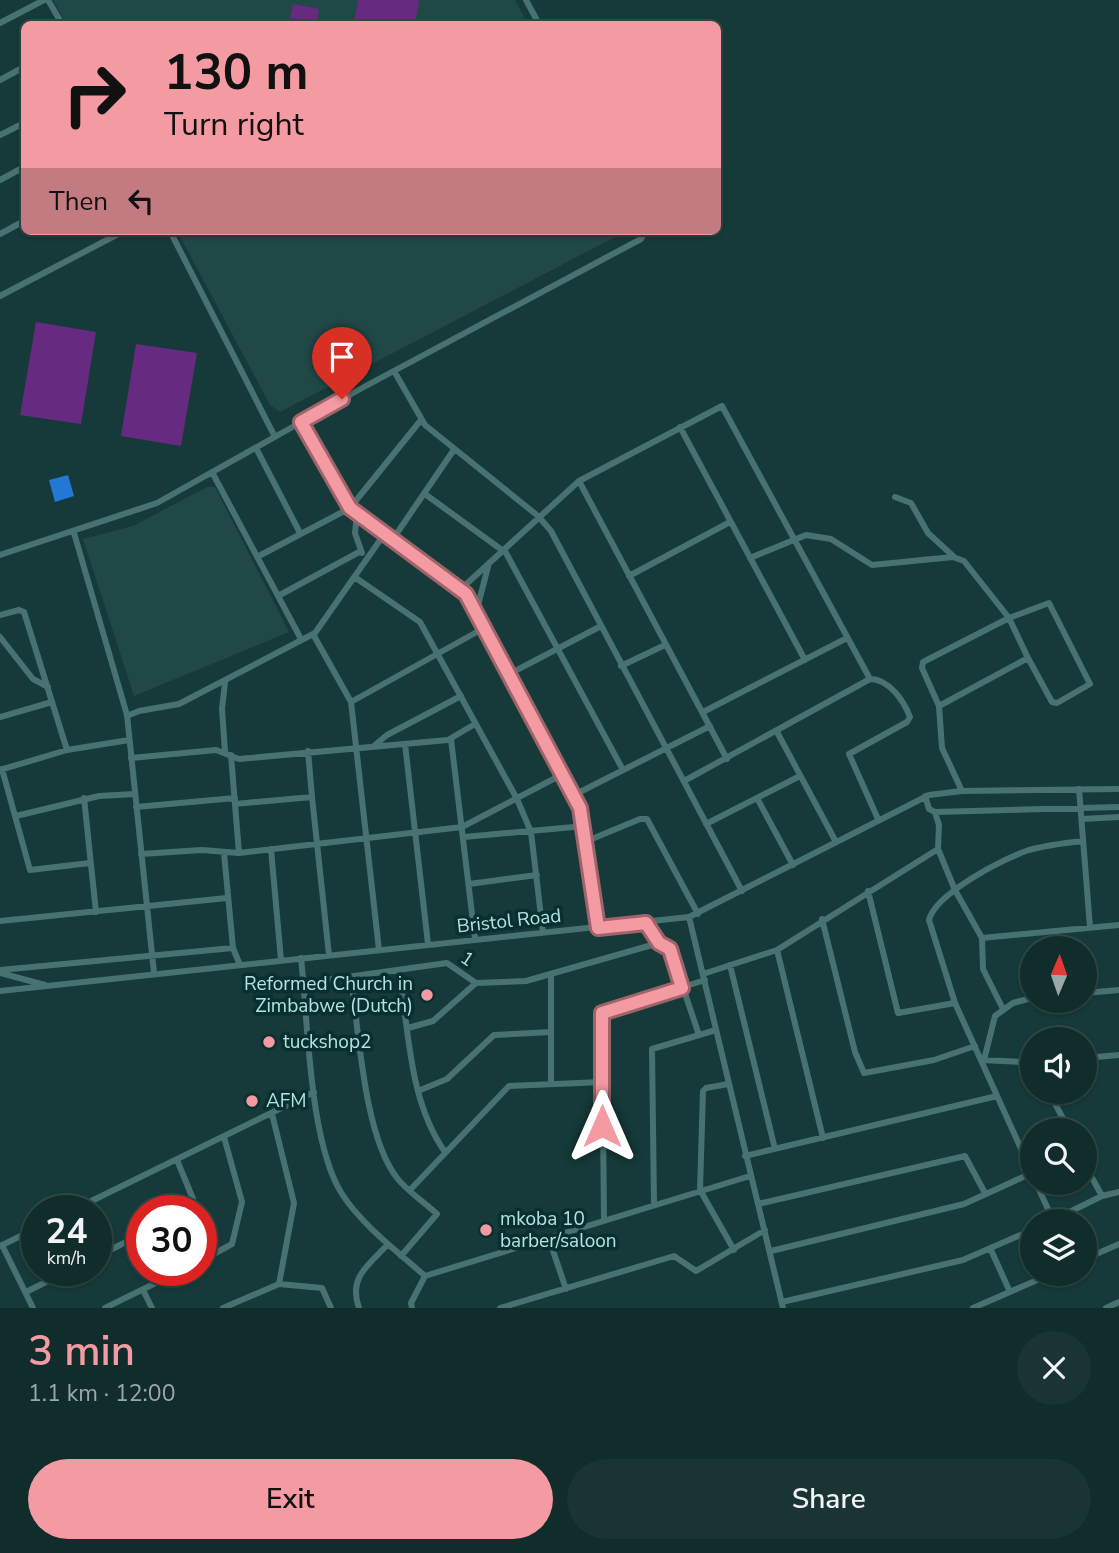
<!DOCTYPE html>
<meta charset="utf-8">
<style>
body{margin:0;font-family:"Nunito Sans",sans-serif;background:#193433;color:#f1f3f6;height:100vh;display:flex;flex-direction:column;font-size:26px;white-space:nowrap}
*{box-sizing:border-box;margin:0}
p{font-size:23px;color:#9ca7a9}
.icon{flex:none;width:38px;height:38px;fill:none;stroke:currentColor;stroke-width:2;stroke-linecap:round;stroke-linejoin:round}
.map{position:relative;height:1308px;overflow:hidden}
.side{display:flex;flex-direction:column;background:#102c2b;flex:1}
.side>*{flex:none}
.banner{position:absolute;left:21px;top:21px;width:700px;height:214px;border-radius:10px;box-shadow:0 2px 5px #0004,0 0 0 2px #304847;background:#f49aa2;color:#111;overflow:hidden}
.needle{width:46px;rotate:2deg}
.tools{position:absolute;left:1020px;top:936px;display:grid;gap:14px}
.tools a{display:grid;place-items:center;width:77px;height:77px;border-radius:50%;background:#102c2b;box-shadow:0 2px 5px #0004,0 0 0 2px #304847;font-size:35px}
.speed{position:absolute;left:21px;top:1195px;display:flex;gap:14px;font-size:35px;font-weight:700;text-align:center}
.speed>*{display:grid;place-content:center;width:91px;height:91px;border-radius:50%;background:#102c2b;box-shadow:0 2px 5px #0004,0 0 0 2px #304847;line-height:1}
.speed small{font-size:18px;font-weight:400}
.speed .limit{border:10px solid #d22;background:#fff;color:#111}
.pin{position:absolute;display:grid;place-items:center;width:60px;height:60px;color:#fff;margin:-72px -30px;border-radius:50% 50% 50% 0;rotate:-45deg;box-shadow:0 0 7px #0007}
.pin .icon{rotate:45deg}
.me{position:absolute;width:77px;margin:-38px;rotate:0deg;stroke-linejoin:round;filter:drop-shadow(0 0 5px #0008)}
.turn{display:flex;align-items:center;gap:24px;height:147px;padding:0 28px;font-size:32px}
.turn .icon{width:91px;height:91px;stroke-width:2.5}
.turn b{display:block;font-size:49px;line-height:60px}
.then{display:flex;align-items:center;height:66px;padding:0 28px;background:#0003;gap:14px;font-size:26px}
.round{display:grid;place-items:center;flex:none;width:74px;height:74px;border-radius:37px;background:#193433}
.summary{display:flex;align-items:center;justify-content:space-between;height:119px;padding:0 28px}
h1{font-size:42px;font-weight:600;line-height:52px;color:#f49aa2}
.cta{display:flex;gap:14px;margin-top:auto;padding:14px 28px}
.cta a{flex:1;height:80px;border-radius:42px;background:#f49aa2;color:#111;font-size:28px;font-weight:600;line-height:80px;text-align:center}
.cta a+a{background:#193433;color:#f1f3f6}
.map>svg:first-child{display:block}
.built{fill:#1f4847}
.green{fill:#662b80}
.water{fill:#2278d4}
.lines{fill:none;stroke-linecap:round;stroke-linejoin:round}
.minor{stroke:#487271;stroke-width:6}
.route-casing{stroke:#9f6469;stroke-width:18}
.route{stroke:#f49aa2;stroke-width:12}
.poi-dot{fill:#f49aa2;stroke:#092f2f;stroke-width:2.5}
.labels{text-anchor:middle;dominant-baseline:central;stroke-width:7;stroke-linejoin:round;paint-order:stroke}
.street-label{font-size:19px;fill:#b1e3e2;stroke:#092f2f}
.poi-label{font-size:19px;fill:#b1e3e2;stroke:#092f2f;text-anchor:start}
</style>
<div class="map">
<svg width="1119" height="1308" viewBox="0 0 1119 1308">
<rect width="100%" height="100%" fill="#153a39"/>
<path class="built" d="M53,0H515L528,24H66Z
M177,231H621L619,235L280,412L270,405Z
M207,487H215L289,632L134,696L83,539L133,526Z"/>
<path class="green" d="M358,0H419L415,24H354Z
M293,4L319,9L317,22L290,18Z
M36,322L96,332L81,424L20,415Z
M136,344L197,353L181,446L121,436Z"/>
<path class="water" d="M68,475L74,496L55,502L49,480Z"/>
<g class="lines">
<path class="minor" d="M48,0L62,24
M526,0L539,24
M0,23L44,0
M0,80L24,67
M0,135L24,123
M0,180L24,167
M170,231L275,437
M0,234L24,221
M0,296L124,231
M394,371L425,425L538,516L551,531L742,891
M301,422L350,508L466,594L580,808L598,928
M680,427L805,660
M256,448L300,533
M212,472L301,639
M579,481L727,759
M425,494L506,553L623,770
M895,497L911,503L928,533L953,556
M357,514L355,533L362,553
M74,533L127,715L154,973
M393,539L453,451
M0,555L157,503L362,388L641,239L645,231
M257,557L350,508L421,420
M750,558L806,535L831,539L872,565L953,557L964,561L1009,618L1028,658L939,706
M629,576L730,522
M356,578L420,622L517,799L531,832L543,933
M462,588L579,481L722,406L870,679
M278,596L361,551
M476,613L489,563
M0,615L19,610L24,612L67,750
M313,634L351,702L379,950
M0,637L33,679L48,687
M621,666L665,645
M509,674L601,626
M225,683L222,709L225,751
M351,702L484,628
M703,712L847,638
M127,716L139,711L179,704L315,633L385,533
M0,717L52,702
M777,732L836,842
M451,739L475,939
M405,744L428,944
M375,745L387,735L461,696
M231,755L239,853
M131,758L216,750L239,759L448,740L475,724
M2,769L30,870L90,863
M0,770L67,750L129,740
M684,781L870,679C889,679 904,701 910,717L907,722L849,754L878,819
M1079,789L1090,927
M962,791L942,748L939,706L922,668L923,662L1009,618L1049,603L1090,684L1057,703L1052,702L1028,658
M574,795L710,726
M925,796L929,809L935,812L1119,807
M312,797L329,955
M84,798L96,912
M757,798L793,865
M235,804L312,797L308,751
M136,807L235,798
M935,812L939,825L938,849
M16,816L99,796L135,794
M1082,819L1119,817
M706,824L800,776
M464,837L585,826
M587,841L640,819H647L698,914
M271,849L281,960
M224,853L233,948L240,965
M141,854L202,850L239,853L462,827L563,774
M469,884L537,875
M868,891L898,1013L955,1003
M689,917L783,1308
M822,919L855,1052L864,1073L934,1060L975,1046
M0,921L227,898
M646,923L659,943L670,949L699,1035
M982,938L1119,925
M777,950L823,1138
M301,958C308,1021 309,1142 342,1194C362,1225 397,1251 425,1276L750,1176
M730,965L775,1149
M0,970L233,948
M399,971C409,1032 409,1101 445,1152
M0,973L45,985
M703,974L777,950L938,849L955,890L982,938L983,969L1003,1009
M351,978C359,1032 364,1136 397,1178C407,1191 424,1202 437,1214L401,1256
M304,983L447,963L476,983
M0,991L689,917L929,795L962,791L1119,789
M1085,993L1119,990
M408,1028L433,1021L476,983L526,981L659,943
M1085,1058L1119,1055
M982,1060L1023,1062L1032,1066
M984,1060L995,1016L1013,1003L1032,998
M551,1082V975
M728,1084L706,1088L703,1091L700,1190L734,1250
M418,1091L447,1079L494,1035L551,1032
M1049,1092L1069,1130
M272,1114L294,1203L279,1284
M745,1156L997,1096
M177,1160L193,1199V1208L188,1211
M1085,1165L1102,1196
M1032,1173L955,1003L929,920C935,894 1004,858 1029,850C1047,845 1065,843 1083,841
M1036,1183L1053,1220
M410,1190L509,1086L602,1082
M654,1204L652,1049L716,1030
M758,1204L965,1156L985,1193
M71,1211L314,1092
M604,1221L602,1013L705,980
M1049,1222L1102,1196L1119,1192
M549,1239L566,1289
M2,1245L33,1308
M0,1246L37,1228
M991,1250L1010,1292
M771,1251L964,1204L1032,1173
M96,1257L142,1234
M1085,1259L1119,1244
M201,1261L232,1244L242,1202L224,1137
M143,1290L152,1308
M26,1292L70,1270
M782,1302L963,1260L1032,1230
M105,1308L182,1270
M223,1308L279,1284L322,1288L331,1308
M359,1308C348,1277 368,1266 388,1244
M412,1308L411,1303L425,1276
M500,1308L674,1256L696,1271L765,1230
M973,1308L1051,1274
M1106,1308L1119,1302"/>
</g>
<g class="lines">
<defs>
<path id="route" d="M342,399L301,422L350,508L466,594L580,808L598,928L646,923L659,943L670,949L682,988L602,1013V1126"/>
</defs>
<use href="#route" class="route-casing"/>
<use href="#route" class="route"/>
</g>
<g class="poi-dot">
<circle cx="427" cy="995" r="7"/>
<circle cx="269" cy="1042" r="7"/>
<circle cx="252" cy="1101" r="7"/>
<circle cx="486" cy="1230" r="7"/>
</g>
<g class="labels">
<g class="street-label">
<text transform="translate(509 921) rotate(-6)">Bristol Road</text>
<text transform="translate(467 959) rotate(34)">1</text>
</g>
<g class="poi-label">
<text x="413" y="984" text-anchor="end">Reformed Church in<tspan x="413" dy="22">Zimbabwe (Dutch)</tspan></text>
<text x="283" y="1042">tuckshop2</text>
<text x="266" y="1101">AFM</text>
<text x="500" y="1219">mkoba 10<tspan x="500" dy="22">barber/saloon</tspan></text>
</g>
</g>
</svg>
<div class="tools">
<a><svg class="needle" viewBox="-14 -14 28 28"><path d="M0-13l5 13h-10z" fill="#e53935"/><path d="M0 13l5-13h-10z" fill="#9ca7a9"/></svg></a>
<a><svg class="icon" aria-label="sound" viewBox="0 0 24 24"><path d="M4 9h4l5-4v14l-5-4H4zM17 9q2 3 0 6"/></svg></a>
<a><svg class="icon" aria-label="search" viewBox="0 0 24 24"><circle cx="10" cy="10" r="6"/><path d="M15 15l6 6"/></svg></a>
<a><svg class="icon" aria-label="layers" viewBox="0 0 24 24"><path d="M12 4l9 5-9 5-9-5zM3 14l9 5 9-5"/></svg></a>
</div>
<div class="speed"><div>24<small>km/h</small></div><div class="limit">30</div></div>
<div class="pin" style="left:342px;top:399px;background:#d93025"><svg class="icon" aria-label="arrive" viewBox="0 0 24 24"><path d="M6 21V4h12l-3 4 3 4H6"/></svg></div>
<svg class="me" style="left:602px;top:1126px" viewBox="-20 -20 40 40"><path d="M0-17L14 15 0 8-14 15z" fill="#f49aa2" stroke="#fff" stroke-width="4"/></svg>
<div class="banner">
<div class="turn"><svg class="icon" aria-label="right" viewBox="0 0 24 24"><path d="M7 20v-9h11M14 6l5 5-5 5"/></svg><div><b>130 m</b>Turn right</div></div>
<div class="then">Then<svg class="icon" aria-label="left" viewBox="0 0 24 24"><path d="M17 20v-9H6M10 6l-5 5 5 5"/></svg></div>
</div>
</div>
<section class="side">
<div class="summary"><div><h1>3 min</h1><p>1.1 km · 12:00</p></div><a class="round"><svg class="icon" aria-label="close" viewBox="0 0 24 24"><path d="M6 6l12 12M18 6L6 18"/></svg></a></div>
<div class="cta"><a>Exit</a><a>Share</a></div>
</section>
